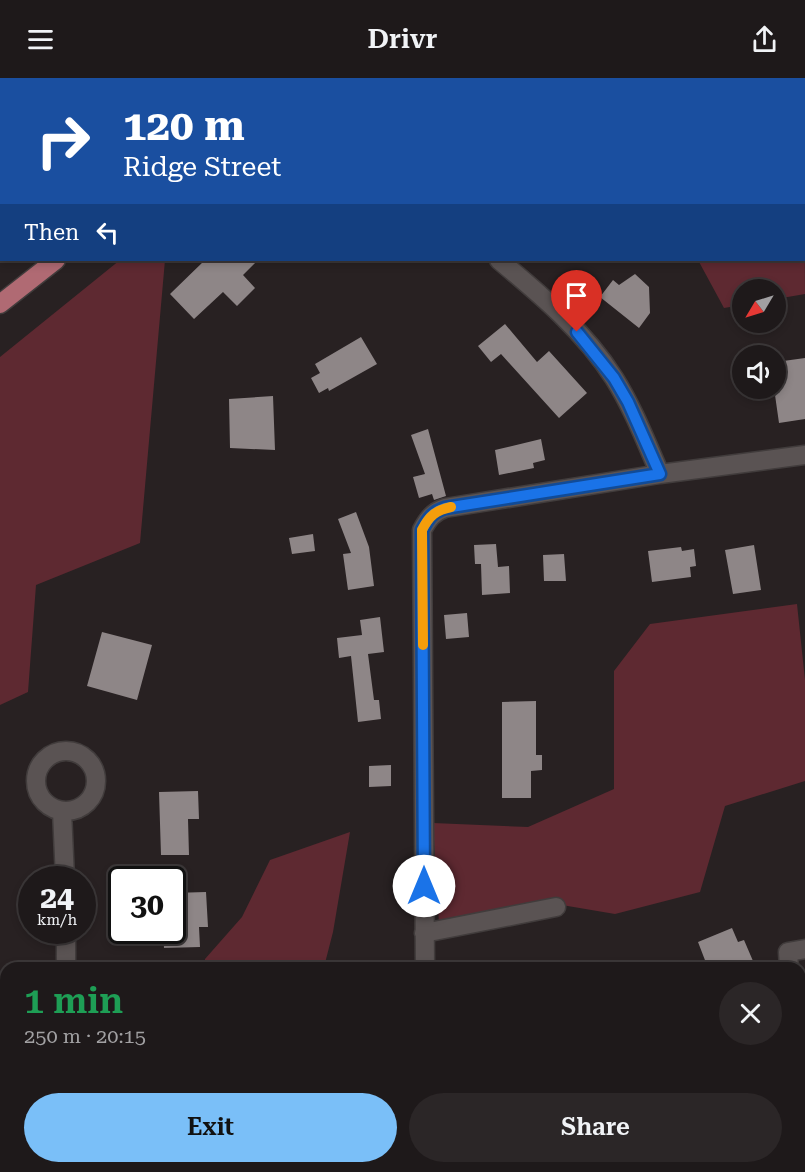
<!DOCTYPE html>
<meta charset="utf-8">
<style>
body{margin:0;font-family:"Roboto Serif",serif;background:#2b2627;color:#f1f3f6;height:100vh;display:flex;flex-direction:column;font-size:22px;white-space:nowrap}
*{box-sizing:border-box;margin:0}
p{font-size:20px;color:#a1a0a2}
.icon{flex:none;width:33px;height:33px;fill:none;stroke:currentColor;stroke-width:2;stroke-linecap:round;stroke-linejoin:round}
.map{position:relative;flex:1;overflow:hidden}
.side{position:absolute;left:0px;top:884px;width:806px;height:212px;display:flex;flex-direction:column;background:#1e191a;border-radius:18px 18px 0 0;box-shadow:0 3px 9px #0003,0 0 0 2px #3c3839}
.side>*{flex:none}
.banner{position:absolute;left:0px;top:0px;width:806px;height:183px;box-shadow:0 3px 9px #0003,0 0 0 2px #3c3839;background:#1a4fa0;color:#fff;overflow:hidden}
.needle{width:39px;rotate:232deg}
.tools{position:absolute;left:732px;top:201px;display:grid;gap:12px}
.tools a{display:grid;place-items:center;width:54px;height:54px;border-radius:50%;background:#1e191a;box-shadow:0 3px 9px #0003,0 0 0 2px #3c3839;font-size:30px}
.speed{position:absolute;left:18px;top:788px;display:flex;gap:12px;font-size:30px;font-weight:700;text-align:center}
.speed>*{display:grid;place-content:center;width:78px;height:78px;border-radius:50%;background:#1e191a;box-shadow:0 3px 9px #0003,0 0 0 2px #3c3839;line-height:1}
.speed small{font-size:15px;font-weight:400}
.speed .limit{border:3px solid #111;border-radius:9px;background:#fff;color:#111}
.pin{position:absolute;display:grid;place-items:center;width:51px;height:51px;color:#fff;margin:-62px -26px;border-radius:50% 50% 50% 0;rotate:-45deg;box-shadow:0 0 6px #0007}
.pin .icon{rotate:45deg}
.me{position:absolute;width:66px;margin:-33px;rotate:0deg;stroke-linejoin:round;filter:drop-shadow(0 0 4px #0008)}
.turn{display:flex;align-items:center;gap:21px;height:126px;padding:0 24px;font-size:27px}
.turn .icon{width:78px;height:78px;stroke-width:2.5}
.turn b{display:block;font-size:42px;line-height:51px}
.then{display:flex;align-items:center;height:57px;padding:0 24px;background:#0003;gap:12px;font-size:22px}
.round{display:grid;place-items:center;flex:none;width:63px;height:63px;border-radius:32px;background:#2b2627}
.summary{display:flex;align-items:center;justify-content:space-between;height:102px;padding:0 24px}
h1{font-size:36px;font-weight:600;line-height:45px;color:#1e9e55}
.primary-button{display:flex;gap:12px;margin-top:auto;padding:12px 24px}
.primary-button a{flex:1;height:69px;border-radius:36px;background:#7abff8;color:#111;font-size:24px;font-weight:600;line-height:69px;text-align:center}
.primary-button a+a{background:#2b2627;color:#f1f3f6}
header{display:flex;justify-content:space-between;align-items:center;height:78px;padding:0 24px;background:#1e191a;font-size:27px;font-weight:600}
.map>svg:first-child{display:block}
.green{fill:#5e2931}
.building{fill:#8e8687}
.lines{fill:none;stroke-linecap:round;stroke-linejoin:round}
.street-casing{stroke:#413c3c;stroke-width:21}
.primary-casing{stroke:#413c3c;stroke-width:21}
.highway-casing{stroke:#413c3c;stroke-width:21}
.street{stroke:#5a5353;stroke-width:18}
.primary{stroke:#b06a73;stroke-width:18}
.highway{stroke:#e97989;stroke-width:18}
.route-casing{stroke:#114b97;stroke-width:15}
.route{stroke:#1a73e8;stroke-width:10}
.slow{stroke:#f59e0b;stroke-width:10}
</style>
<header><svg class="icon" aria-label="menu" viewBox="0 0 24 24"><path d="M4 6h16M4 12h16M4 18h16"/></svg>Drivr<svg class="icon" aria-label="share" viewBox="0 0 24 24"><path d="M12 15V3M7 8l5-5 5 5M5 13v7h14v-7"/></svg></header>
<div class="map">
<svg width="805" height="1094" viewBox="0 0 805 1094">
<rect width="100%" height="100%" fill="#282122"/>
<path class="green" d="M804,18L805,216L776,221V212H742V227L724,230L698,182H804Z
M120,182H165L140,465L36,507L28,614L0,627V279Z
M797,526L805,602V703L725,728L700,814L615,836L550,825L439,846L433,745L528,749L614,711V593L650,546Z
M350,754L333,854L324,889H204L205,881L242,839L270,782Z"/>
<path class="building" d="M205,182H258L243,197L255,210L237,228L223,214L194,241L170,216Z
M635,196L649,209L650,235L639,250L600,219L613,202L619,207Z
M505,246L537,284L549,273L587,315L559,340L501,276L491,284L478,268Z
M361,259L377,286L329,313L328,310L319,315L311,300L320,295L315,286Z
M805,280V341L779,345L774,310H776V284Z
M273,318L275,372L230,370L229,321Z
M428,351L446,418L434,422L432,416L419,420L413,399L425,396L411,357Z
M541,361L545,382L533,385L534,390L499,397L495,372Z
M356,434L369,469L374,508L348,512L343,476L351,475L338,441Z
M313,456L315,473L292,476L289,460Z
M496,466L498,489L509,488L510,515L482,517L481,486H475L474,467Z
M754,467L761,512L733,516L725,472Z
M681,469L682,473L694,471L696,488L690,489L691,499L652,504L648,473Z
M564,476L566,503H544L543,477Z
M467,535L469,559L446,561L444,537Z
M380,539L384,574L368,576L374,622H379L381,641L358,644L351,578L339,580L337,560L362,557L360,542Z
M102,554L152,567L137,622L87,608Z
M536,623V677H542V692L531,693V720H502V624Z
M391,687V708L369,709V688Z
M198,713L199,741H188L189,777H161L159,714Z
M206,814L208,849H199L200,869L164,870L163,852H172V815Z
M732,850L738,864L744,862L756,890H708L698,864Z"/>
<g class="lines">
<defs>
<path id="street" d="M499,182C541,217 585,254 614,300C633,330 646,364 660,396
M36 703a30 30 0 1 1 60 0a30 30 0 1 1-60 0Z
M62,733L65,801
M66,852V890
M424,855L556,829
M425,890L422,452C428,441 433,434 445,430L660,396L805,377
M789,890L788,874L805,871
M0,1009L6,1006
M29,1089V1094
M428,1089V1094
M678,1089V1094
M491,1094L513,1089"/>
<path id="primary" d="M277,2L279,0
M0,226L56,182"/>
<path id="highway" d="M125,2L127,0
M0,95L2,94"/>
</defs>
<use href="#street" class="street-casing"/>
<use href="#primary" class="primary-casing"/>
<use href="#highway" class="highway-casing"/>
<use href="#street" class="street"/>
<use href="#primary" class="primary"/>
<use href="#highway" class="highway"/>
</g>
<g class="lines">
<defs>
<path id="route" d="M424,808L422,452C428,441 432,434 445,430L660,396L628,324L614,300L577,254"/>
</defs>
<use href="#route" class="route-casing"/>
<use href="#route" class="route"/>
<path class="slow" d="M423,567L422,452C429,438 436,432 451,429"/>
</g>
</svg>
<div class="tools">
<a><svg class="needle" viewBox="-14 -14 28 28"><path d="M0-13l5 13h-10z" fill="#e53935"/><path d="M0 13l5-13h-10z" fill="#a1a0a2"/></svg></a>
<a><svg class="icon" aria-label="sound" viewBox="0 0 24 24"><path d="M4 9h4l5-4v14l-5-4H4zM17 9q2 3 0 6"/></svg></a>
</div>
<div class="speed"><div>24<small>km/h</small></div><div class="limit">30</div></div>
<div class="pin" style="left:577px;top:254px;background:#d93025"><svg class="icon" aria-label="arrive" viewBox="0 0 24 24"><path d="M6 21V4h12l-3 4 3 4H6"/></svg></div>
<svg class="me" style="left:424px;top:808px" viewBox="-20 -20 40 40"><circle r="19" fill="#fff"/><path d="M0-13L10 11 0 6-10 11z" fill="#1a73e8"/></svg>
<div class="banner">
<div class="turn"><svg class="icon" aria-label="right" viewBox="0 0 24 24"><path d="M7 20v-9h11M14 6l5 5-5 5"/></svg><div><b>120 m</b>Ridge Street</div></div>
<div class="then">Then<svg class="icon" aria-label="left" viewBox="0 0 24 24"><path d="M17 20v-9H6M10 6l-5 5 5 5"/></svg></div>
</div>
<section class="side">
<div class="summary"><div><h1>1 min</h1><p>250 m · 20:15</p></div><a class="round"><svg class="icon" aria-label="close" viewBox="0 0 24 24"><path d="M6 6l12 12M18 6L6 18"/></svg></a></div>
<div class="primary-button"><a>Exit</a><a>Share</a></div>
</section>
</div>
